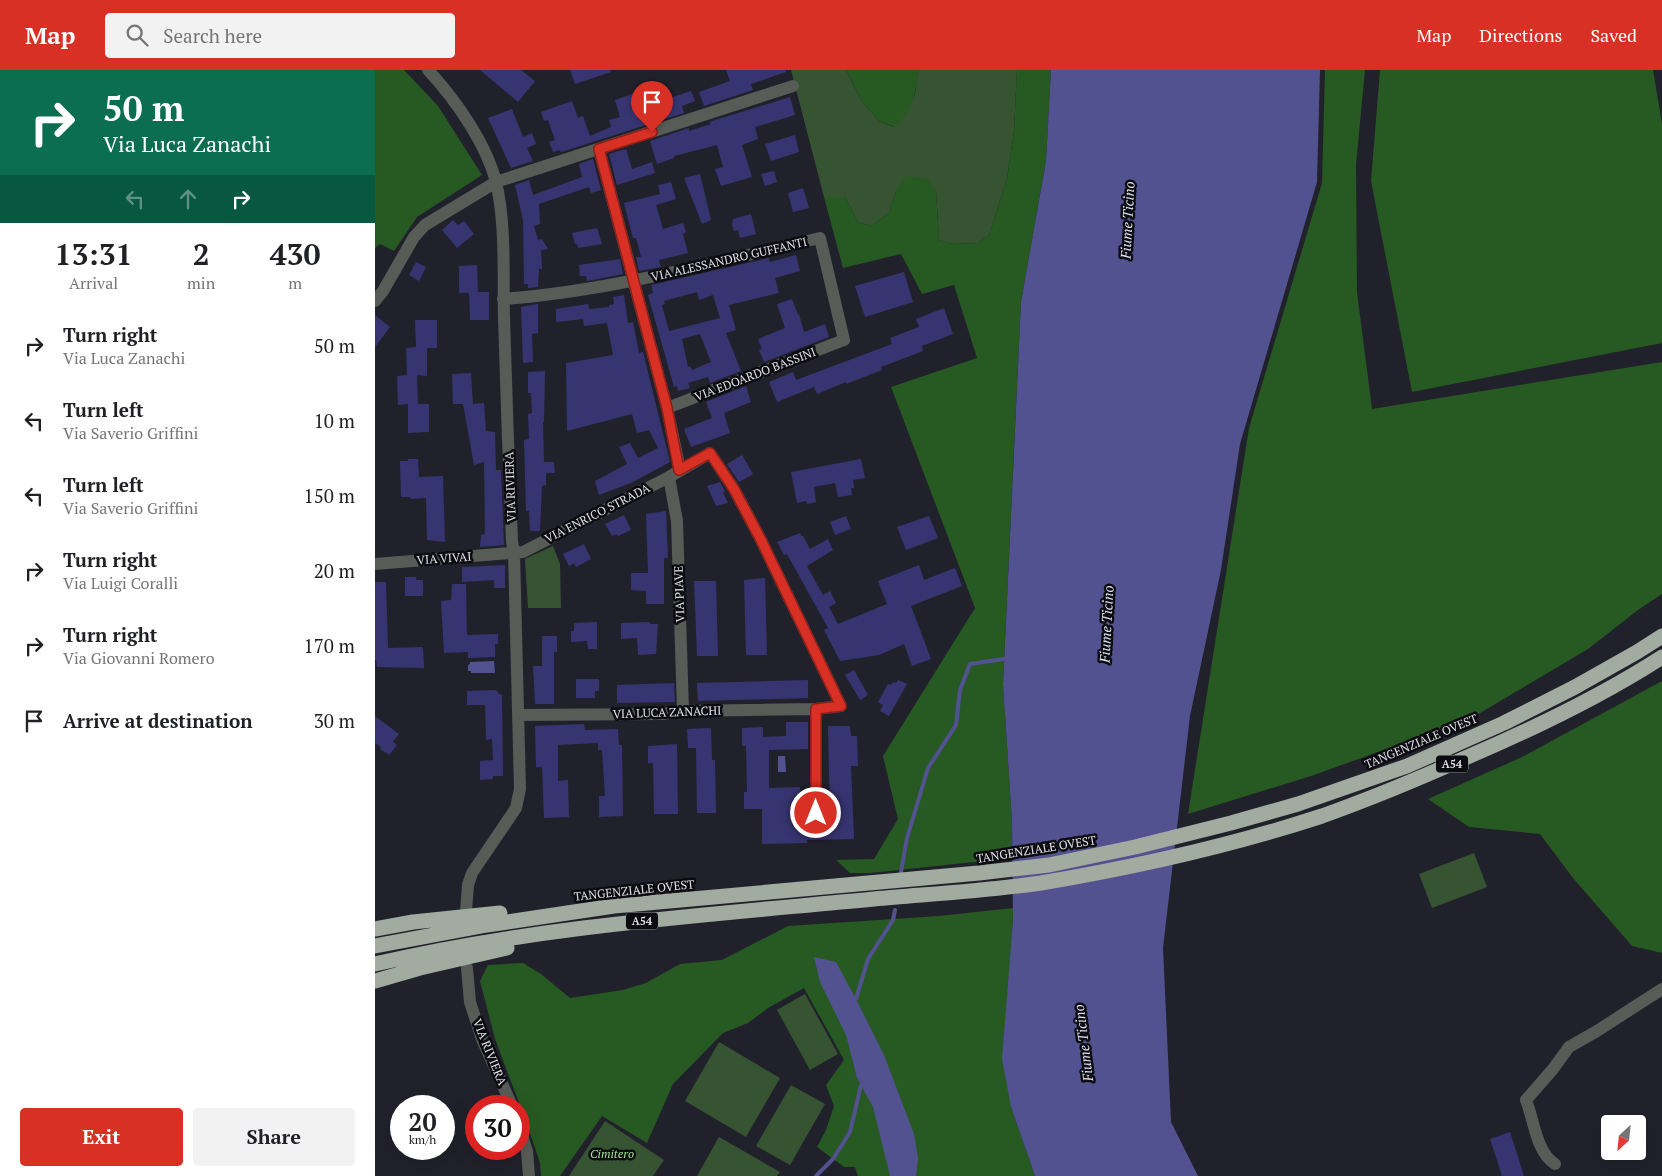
<!DOCTYPE html>
<style>
body{margin:0;font-family:"PT Serif",serif;background:#f2f2f2;color:#202124;height:100vh;display:flex;flex-direction:column;font-size:19px;white-space:nowrap}
*{box-sizing:border-box;margin:0}
p{font-size:16px;color:#757577}
.icon{flex:none;width:28px;height:28px;fill:none;stroke:currentColor;stroke-width:2;stroke-linecap:round;stroke-linejoin:round}
.map{position:relative;flex:1;overflow:hidden}
.details{display:flex;flex-direction:column;background:#fff;width:375px}
.details>*{flex:none}
.top-card{background:#0b6e4f;color:#fff;overflow:hidden}
.needle{width:32px;rotate:207deg}
.buttons{position:absolute;left:1226px;top:1045px;display:grid;gap:10px}
.buttons a{display:grid;place-items:center;width:45px;height:45px;border-radius:5px;background:#fff;box-shadow:0 5px 20px #0002;font-size:25px}
.speed{position:absolute;left:15px;top:1025px;display:flex;gap:10px;font-size:25px;font-weight:700;text-align:center}
.speed>*{display:grid;place-content:center;width:65px;height:65px;border-radius:50%;background:#fff;box-shadow:0 5px 20px #0002;line-height:1}
.speed small{font-size:12px;font-weight:400}
.speed .limit{border:8px solid #d22;background:#fff;color:#111}
.pin{position:absolute;display:grid;place-items:center;width:42px;height:42px;color:#fff;margin:-51px -21px;border-radius:50% 50% 50% 0;rotate:-45deg;box-shadow:0 0 5px #0007}
.pin .icon{rotate:45deg}
.me{position:absolute;width:55px;margin:-28px;rotate:0deg;stroke-linejoin:round;filter:drop-shadow(0 0 4px #0008)}
.turn{display:flex;align-items:center;gap:18px;height:105px;padding:0 20px;font-size:22px}
.turn .icon{width:65px;height:65px;stroke-width:2.5}
.turn b{display:block;font-size:35px;line-height:42px}
.lanes{display:flex;align-items:center;height:48px;padding:0 20px;background:#0003;justify-content:center;gap:25px;direction:ltr}
.lanes .off{opacity:.35}
.eta{display:flex;justify-content:space-evenly;align-items:center;height:85px;text-align:center}
.eta b{font-size:30px;font-weight:700;line-height:35px}
.action{display:flex;gap:10px;margin-top:auto;padding:10px 20px}
.action a{flex:1;height:58px;border-radius:5px;background:#d93025;color:#fff;font-size:20px;font-weight:700;line-height:58px;text-align:center}
.action a+a{background:#f2f2f2;color:#202124}
ul{padding:0;list-style:none}
li{display:flex;align-items:center;gap:15px;height:75px;padding:0 20px}
li div{flex:1}
li b{display:block;font-size:19px}
li em{font-style:normal}
header{display:flex;align-items:center;gap:30px;box-sizing:border-box;height:70px;padding:0 25px;background:#d93025;color:#fff}
header strong{font-size:24px}
nav{display:flex;gap:28px;margin-inline-start:auto;font-size:18px}
.search{width:350px;height:45px;background:#f2f2f2;display:flex;align-items:center;gap:12px;box-sizing:border-box;padding:0 18px;border-radius:5px;color:#757577;font-size:19px}
main{display:flex;flex:1;min-height:0}
.map>svg:first-child{display:block}
.green{fill:#365432}
.forest{fill:#275922}
.water{fill:#525291}
.lines{fill:none;stroke-linecap:round;stroke-linejoin:round}
.stream{stroke:#525291;stroke-width:4}
.building{fill:#373571;fill-rule:evenodd}
.minor{stroke:#575c57;stroke-width:12}
.highway{stroke:#a1aba0;stroke-width:15}
.route-casing{stroke:#8d1f18;stroke-width:12}
.route{stroke:#d93025;stroke-width:9}
.labels{text-anchor:middle;dominant-baseline:central;stroke-width:5;stroke-linejoin:round;paint-order:stroke}
.shield{fill:#0b0b10;stroke:#9fa0a6;stroke-width:1}
.shield-label{font-size:11px;font-weight:bold;fill:#dfe0e7}
.street-label{font-size:12px;fill:#dfe0e7;stroke:#0b0b10}
.park-label{font-size:12px;font-style:italic;fill:#9fe796;stroke:#0b0b10}
.water-label{font-size:14px;font-style:italic;fill:#e1e3f6;stroke:#0b0b10}
</style>
<header>
<strong>Map</strong>
<div class="search"><svg class="icon" aria-label="search" viewBox="0 0 24 24"><circle cx="10" cy="10" r="6"/><path d="M15 15l6 6"/></svg>Search here</div>
<nav><a>Map</a><a>Directions</a><a>Saved</a></nav>
</header>
<main>
<section class="details">
<div class="top-card">
<div class="turn"><svg class="icon" aria-label="right" viewBox="0 0 24 24"><path d="M7 20v-9h11M14 6l5 5-5 5"/></svg><div><b>50 m</b>Via Luca Zanachi</div></div>
<div class="lanes"><svg class="icon off" aria-label="left" viewBox="0 0 24 24"><path d="M17 20v-9H6M10 6l-5 5 5 5"/></svg><svg class="icon off" aria-label="ahead" viewBox="0 0 24 24"><path d="M12 20V5M6 11l6-6 6 6"/></svg><svg class="icon" aria-label="right" viewBox="0 0 24 24"><path d="M7 20v-9h11M14 6l5 5-5 5"/></svg></div>
</div>
<div class="eta">
<div><b>13:31</b><p>Arrival</p></div>
<div><b>2</b><p>min</p></div>
<div><b>430</b><p>m</p></div>
</div>
<ul>
<li><svg class="icon" aria-label="right" viewBox="0 0 24 24"><path d="M7 20v-9h11M14 6l5 5-5 5"/></svg><div><b>Turn right</b><p>Via Luca Zanachi</p></div><em>50 m</em></li>
<li><svg class="icon" aria-label="left" viewBox="0 0 24 24"><path d="M17 20v-9H6M10 6l-5 5 5 5"/></svg><div><b>Turn left</b><p>Via Saverio Griffini</p></div><em>10 m</em></li>
<li><svg class="icon" aria-label="left" viewBox="0 0 24 24"><path d="M17 20v-9H6M10 6l-5 5 5 5"/></svg><div><b>Turn left</b><p>Via Saverio Griffini</p></div><em>150 m</em></li>
<li><svg class="icon" aria-label="right" viewBox="0 0 24 24"><path d="M7 20v-9h11M14 6l5 5-5 5"/></svg><div><b>Turn right</b><p>Via Luigi Coralli</p></div><em>20 m</em></li>
<li><svg class="icon" aria-label="right" viewBox="0 0 24 24"><path d="M7 20v-9h11M14 6l5 5-5 5"/></svg><div><b>Turn right</b><p>Via Giovanni Romero</p></div><em>170 m</em></li>
<li><svg class="icon" aria-label="arrive" viewBox="0 0 24 24"><path d="M6 21V4h12l-3 4 3 4H6"/></svg><div><b>Arrive at destination</b></div><em>30 m</em></li>
</ul>
<div class="action"><a>Exit</a><a>Share</a></div>
</section>
<div class="map">
<svg width="1287" height="1106" viewBox="0 0 1287 1106">
<rect width="100%" height="100%" fill="#21212c"/>
<path class="green" d="M416,0H471L486,30L504,51L519,57L540,24L543,0H642L639,61L632,109L614,165L603,173L578,174L564,170L561,120L521,121L514,143L496,156L483,152L470,127H449Z
M178,476L185,494L186,538H153L150,489Z
M1099,783L1112,817L1057,838L1044,804Z
M430,924L463,984L435,1000L402,940Z
M344,972L405,1008L371,1067L310,1031Z
M416,1015L450,1034L415,1095L381,1076Z
M230,1051L289,1090L278,1106H194Z
M344,1067L405,1102L402,1106H322Z"/>
<path class="forest" d="M0,0H29L63,36L107,105L42,147L19,181L5,174L0,178Z
M471,0H543C542,22 536,42 520,57L504,51L486,30Z
M642,0H676L671,91L646,232L639,378L628,615L637,751V788L495,803H475L461,790L499,789L523,749L508,686L600,538L516,317L602,288L579,215L547,224L526,184L468,198L449,127H470L483,152L496,156L514,143L521,121L531,106L552,109L561,120L564,170L578,174L603,173L614,165L632,109L639,61Z
M950,0H990L981,95L982,222L997,339L1287,292V524L1263,540L1213,579L1095,649L936,706L813,744L874,358L947,113Z
M1005,0H1278L1287,54V273L1037,322L996,111Z
M1287,611V883L1257,876L1198,808L1165,764L1094,757L1053,729L1147,687Z
M638,838L636,1037L660,1106H483L480,1097H469L442,1077L451,1060L459,1036L451,1015L469,990L429,918L393,938L373,953L348,963L298,1014L272,1073L227,1046L185,1106H166L165,1093L152,1054L120,969L105,911L113,895L148,893L166,904L195,928L248,920L271,913L305,894L347,890L413,856L564,846Z"/>
<path class="water" d="M676,0H945L942,112L865,374L846,500L815,646L788,878L796,1052L823,1106H660L636,1037L627,989L638,851L637,751L628,615L646,232L671,91Z
M119,591L120,603H96V601H93V595L95,594V592Z
M403,686H410L411,702H403Z
M439,887L461,892L481,929L509,985L539,1064L543,1088L541,1106H515L498,1037L482,1008L471,965L445,912Z"/>
<g class="lines">
<path class="stream" d="M526,802L532,768L553,698L581,655L585,620L595,594L629,589
M481,929L493,889L518,850L520,840
M441,1106L458,1089L475,1062L486,1015"/>
</g>
<path class="building" d="M105,0H146L160,11L143,32Z
M195,0H235L236,2L200,14Z
M351,0H411V2L376,14L378,20L329,36L324,22L355,11Z
M268,20L273,35L316,21L320,31L307,36L309,43L186,82L185,80L178,82L174,72L180,70L173,50L169,51L166,42L197,31L203,48L208,46L215,66L236,57L234,50L245,47L240,30Z
M415,27L420,45L380,57L383,69L367,75L377,107L346,116L340,99L348,97L342,75L299,86V88L282,94L275,71L314,58V61L336,54L334,52Z
M137,39L148,67L157,63L161,74L152,78L158,91L136,98L113,48Z
M420,65L424,82L396,91L390,74Z
M251,79L257,99L277,92L280,103L242,115L234,84Z
M218,89L226,120L216,123L214,117L164,134L165,154L159,156L163,170L167,169L173,179L166,180L167,199H164L163,217L153,218V214H149L148,150L140,115L154,110L158,125L207,107L204,94Z
M399,101L402,112L390,116L386,104Z
M325,104L336,150L327,154L309,108Z
M296,112L301,129L281,135L288,159L308,153L311,162L308,164L313,183L284,190L286,197L264,201L261,187H266L261,168H258L249,133L285,124L283,115Z
M428,118L434,138L418,142L413,123Z
M376,144L381,164L365,168L363,160L359,161L357,154L358,149Z
M78,150L83,155L89,151L99,164L82,178L67,160Z
M222,158L227,174L203,178L202,174H200L197,163Z
M421,185L425,201L400,208L404,223L354,235L361,260L351,263L366,301L335,313L333,307L313,313L315,318L303,321L302,316L299,317L273,225L278,223L276,215L394,188L395,192ZM322,222L324,230L338,225L345,248L294,261L287,235L290,234L289,231ZM325,264L336,292L317,300L315,296L313,297L307,269Z
M245,189L248,204L212,211L211,206H205L204,195Z
M41,192L51,197L44,211L34,205Z
M102,195L103,222H114V250H95L94,223H84V196Z
M529,202L538,232L490,247L480,216Z
M249,225L253,253L258,252L264,283L268,282L295,392L256,413L224,425L220,411L252,394L244,377L255,373L263,388L283,378L274,360L262,363L257,344L192,361L191,293L238,285L232,253L209,256L208,249L181,252V239L213,234L214,239L234,237V235L239,234L238,227Z
M417,229L423,245L424,244L429,262L450,254L454,267L389,292L384,280L387,279L383,269L410,258L402,234Z
M163,234V263L157,264L158,292L148,293L146,237Z
M569,238L578,264L547,276L548,281L506,297L507,300L471,314V312L442,324L439,317L402,332L394,312L418,302L421,310L517,274L515,268L544,257L541,249Z
M0,245L15,257L0,277Z
M40,250H62V278H52V306L42,305L43,334H54V362L33,363V334L23,335L22,306L32,305L31,278L41,277Z
M170,301L169,352H168L169,392H179L180,403H171V415L167,416L165,461H155L154,441H151L149,370L154,369L153,344L157,343L156,323H153V302Z
M96,303L98,334L109,333L111,361L120,362L121,400H126L129,475L105,477L106,465L110,464L109,392L99,395L88,334H78L77,304Z
M371,316L376,332L349,343L355,363L316,377L309,359L337,348L331,332Z
M367,385L378,404L364,412L352,394Z
M33,389H43L44,407L68,406L70,472L52,470L51,428L36,429L35,427H26L25,391H33Z
M486,389L490,408L478,410L479,418H476L477,425L463,427L460,413L439,417L441,432L432,434L431,431L422,433L416,402Z
M345,412L350,421L348,422L353,433L341,436L332,416Z
M291,441L293,488H289V534H271V521L256,520V503H273L271,444Z
M249,445L256,460L243,466L242,464L237,466L230,454Z
M471,446L476,459L460,465L455,452Z
M554,446L563,468L531,480L522,457Z
M425,463L426,466H428L435,479L453,469L458,480L432,496L448,525L455,521L461,533L454,537L463,554L512,534L503,511L544,495L549,510L580,498L587,516L536,536L556,589L537,596L529,574L504,585L465,591L449,560L453,558L412,484L409,485L402,472Z
M209,474L216,489L201,497L199,493L194,496L188,484Z
M130,495V518H119V510L87,512V497Z
M30,507H41V510H48V526H30Z
M390,508L392,585H371L369,510Z
M319,511H341L343,586H322Z
M0,512H11L13,578L48,577L49,598L2,597L1,590H0Z
M77,514H91L92,565L123,564V574H120V587L93,588V582L69,583L66,531L76,530Z
M222,552V579H213L212,571L196,572V561H199V553Z
M275,552V554H283L281,584L263,585L262,568L246,569V553Z
M167,566H182V582H179V634H160L158,596H167Z
M479,600L493,625L485,630L470,605Z
M201,609H224V621H220V628H201Z
M433,610V628L323,631L322,613Z
M523,610L532,614L514,646L505,641L508,635L503,632L513,614L516,615L518,612L521,613Z
M299,613L300,632L242,633V615Z
M121,620L124,624L127,625L128,706H118V709L105,710V691L118,690L117,669L111,670L110,635H92V621Z
M0,646L24,664L18,672L22,675L14,685L5,679L6,677L0,673Z
M411,652H433V679L394,680V718L425,717L426,729H432V747L441,751L445,750L448,746H455L453,656H475L476,666H482L483,696H476L479,769L432,770V773L387,774V739H369V722H372L371,676H367V658L388,657V667L411,666Z
M209,654L210,660L243,659L244,675H247L248,746L224,747V726H230L227,680H223V673L183,675V711L193,710L194,747L169,748L167,697H161L160,656Z
M336,658L337,690H340L341,743H322L321,678H313L312,659Z
M302,674L303,744H279L278,693H273V676Z
M1135,1062L1144,1090L1149,1106H1127L1120,1084L1115,1069Z"/>
<g class="lines">
<path class="minor" d="M53,0C80,29 111,73 121,112C131,154 128,204 129,248C131,322 134,397 137,471L139,483L145,719L141,738L97,803L93,815L91,841
M224,79L292,338L305,400
M128,229C236,221 340,192 445,168L469,270L292,338
M0,231L8,221L39,167L50,155L121,112L418,16
M294,407L302,451L308,641
M0,494L148,482L294,407L335,383L359,419L386,470L466,636L441,639L308,641L287,644L143,645
M441,639V743
M92,898L95,932L107,969L137,1036
M144,1056L152,1081L154,1106
M1180,1094C1161,1082 1159,1050 1151,1030L1178,999L1194,977L1222,961L1287,919"/>
<path class="highway" d="M0,859L38,852L125,843
M0,876L112,855L239,836L604,803L674,795L760,777L856,753L923,734L1032,696L1129,653L1200,617L1262,582L1287,566
M0,894C163,856 332,845 499,829C555,824 611,821 666,813C761,797 855,776 947,746C995,729 1043,709 1090,688C1158,659 1225,627 1287,587
M0,911L45,898L132,878"/>
</g>
<g class="lines">
<defs>
<path id="route" d="M277,62L224,79L292,338L304,400L335,383L359,419L386,470L466,636L441,639V743"/>
</defs>
<use href="#route" class="route-casing"/>
<use href="#route" class="route"/>
</g>
<g class="labels">
<g class="shield">
<rect x="1061" y="685.5" width="32" height="17" rx="4"/>
<rect x="251" y="842.5" width="32" height="17" rx="4"/>
</g>
<g class="shield-label">
<text x="1077" y="694">A54</text>
<text x="267" y="851">A54</text>
</g>
<g class="street-label">
<text transform="translate(354 189) rotate(-13)">VIA ALESSANDRO GUFFANTI</text>
<text transform="translate(380 304) rotate(-21)">VIA EDOARDO BASSINI</text>
<text transform="translate(135 417) rotate(-92)">VIA RIVIERA</text>
<text transform="translate(222 443) rotate(-27)">VIA ENRICO STRADA</text>
<text transform="translate(69 488) rotate(-4)">VIA VIVAI</text>
<text transform="translate(304 524) rotate(-92)">VIA PIAVE</text>
<text transform="translate(292 642) rotate(-2)">VIA LUCA ZANACHI</text>
<text transform="translate(1046 671) rotate(-23)">TANGENZIALE OVEST</text>
<text transform="translate(661 779) rotate(-9)">TANGENZIALE OVEST</text>
<text transform="translate(259 820) rotate(-6)">TANGENZIALE OVEST</text>
<text transform="translate(115 982) rotate(68)">VIA RIVIERA</text>
</g>
<g class="park-label">
<text x="237" y="1083">Cimitero</text>
</g>
<g class="water-label">
<text transform="translate(752 150) rotate(-87)">Fiume Ticino</text>
<text transform="translate(731 554) rotate(-87)">Fiume Ticino</text>
<text transform="translate(708 973) rotate(-97)">Fiume Ticino</text>
</g>
</g>
</svg>
<div class="buttons">
<a><svg class="needle" viewBox="-14 -14 28 28"><path d="M0-13l5 13h-10z" fill="#e53935"/><path d="M0 13l5-13h-10z" fill="#757577"/></svg></a>
</div>
<div class="speed"><div>20<small>km/h</small></div><div class="limit">30</div></div>
<div class="pin" style="left:277px;top:62px;background:#d93025"><svg class="icon" aria-label="arrive" viewBox="0 0 24 24"><path d="M6 21V4h12l-3 4 3 4H6"/></svg></div>
<svg class="me" style="left:441px;top:743px" viewBox="-20 -20 40 40"><circle r="17" fill="#d93025" stroke="#fff" stroke-width="3"/><path d="M0-11L8 9 0 5-8 9z" fill="#fff"/></svg>
</div>
</main>
